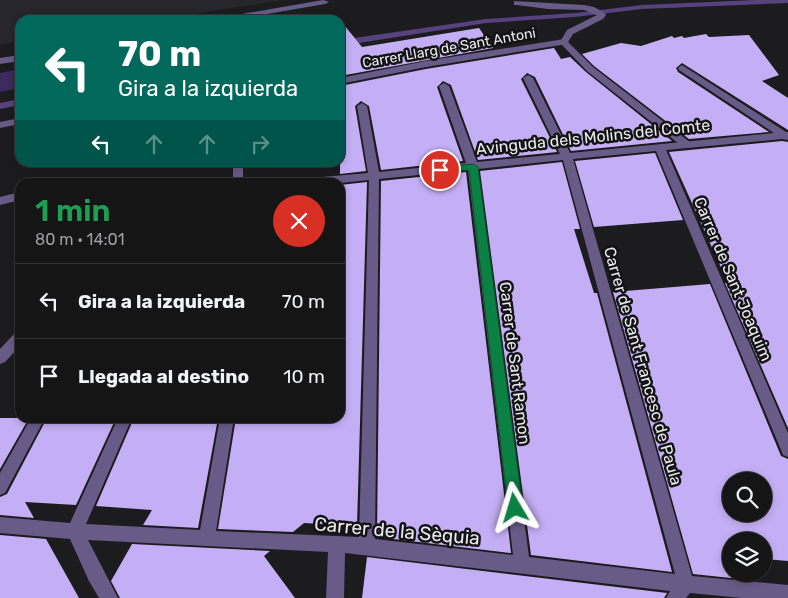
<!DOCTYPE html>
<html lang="es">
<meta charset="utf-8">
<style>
body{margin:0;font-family:Rubik,sans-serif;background:#1e1e1f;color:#f1f3f6;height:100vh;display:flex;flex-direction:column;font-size:19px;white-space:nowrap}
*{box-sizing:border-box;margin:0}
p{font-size:16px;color:#9d9fa1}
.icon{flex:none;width:28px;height:28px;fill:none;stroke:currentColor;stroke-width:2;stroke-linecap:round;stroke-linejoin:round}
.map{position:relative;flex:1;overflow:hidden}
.drawer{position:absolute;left:15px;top:178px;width:330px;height:245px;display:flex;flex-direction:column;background:#151516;border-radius:15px;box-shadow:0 2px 8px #0003,0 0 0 1px #343435}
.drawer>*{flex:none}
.banner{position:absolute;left:15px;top:15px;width:330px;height:152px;border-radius:15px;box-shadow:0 2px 8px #0003,0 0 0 1px #343435;background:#00695c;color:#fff;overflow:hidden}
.tools{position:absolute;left:722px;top:472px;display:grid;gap:10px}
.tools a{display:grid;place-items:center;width:50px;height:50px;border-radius:50%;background:#151516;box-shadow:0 2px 8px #0003,0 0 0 1px #343435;font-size:25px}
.pin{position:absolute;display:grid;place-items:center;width:42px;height:42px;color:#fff;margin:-21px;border:2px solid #fff;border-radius:50%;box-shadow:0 1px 5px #0007}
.me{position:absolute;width:55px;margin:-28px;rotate:353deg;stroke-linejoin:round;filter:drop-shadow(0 0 4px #0008)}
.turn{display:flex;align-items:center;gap:18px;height:105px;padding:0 20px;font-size:22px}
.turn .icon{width:65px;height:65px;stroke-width:2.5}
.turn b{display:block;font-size:35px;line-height:42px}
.lanes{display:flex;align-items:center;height:48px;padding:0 20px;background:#0003;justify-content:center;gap:25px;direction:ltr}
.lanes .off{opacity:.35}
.round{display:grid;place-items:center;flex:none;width:52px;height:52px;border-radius:26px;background:#1e1e1f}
.overview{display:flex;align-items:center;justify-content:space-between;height:85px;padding:0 20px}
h1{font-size:30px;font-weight:600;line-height:38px;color:#1e9e55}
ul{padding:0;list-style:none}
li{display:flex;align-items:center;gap:15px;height:75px;padding:0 20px;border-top:1px solid #343435}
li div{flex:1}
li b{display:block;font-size:19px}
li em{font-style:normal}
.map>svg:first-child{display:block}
.built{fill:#28262d}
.green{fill:#3d2a5e}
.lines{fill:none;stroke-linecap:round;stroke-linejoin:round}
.stream{fill:#57417f;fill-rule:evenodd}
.building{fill:#c4aef5;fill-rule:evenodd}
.lane{fill:#695b88;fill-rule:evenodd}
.street{fill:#695b88;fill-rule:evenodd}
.route{fill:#0b8043;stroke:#07532c}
.labels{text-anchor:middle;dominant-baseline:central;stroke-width:5;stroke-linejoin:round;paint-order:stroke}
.far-street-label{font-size:14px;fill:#ebebed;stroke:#131315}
.street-label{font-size:16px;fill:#ebebed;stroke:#131315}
.near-street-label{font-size:19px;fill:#ebebed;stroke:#131315}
</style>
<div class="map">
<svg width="788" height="598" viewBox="0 0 788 598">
<rect width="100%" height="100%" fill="#1c1c1e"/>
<path class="built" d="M0,0H284L153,20H20V41L0,45Z"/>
<path class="green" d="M20,69V88L0,92V73Z"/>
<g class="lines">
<path class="stream" d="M755,0H788V3L642,9L575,17L486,23L340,46V40L486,19L575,13L642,5Z
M20,99V105L0,109V103Z"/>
</g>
<path class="building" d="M340,20L362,47L479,28L493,48L340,76Z
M706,34L709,37L749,35L779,75L762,81L788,98V130L682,63L676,68L678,72L769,132L689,139L594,66L582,54L621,43L641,46L672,36L674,38L682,36L684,38Z
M554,48L561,59L570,57L586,72L672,141L571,151L535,77L527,73L521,79L557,152L478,160L451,85L443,81L437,87L463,161L381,170L369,106L361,101L355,106L366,171L340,174V86L426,69Z
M782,141L788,142V428L725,283H728L669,152Z
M655,153L683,220L594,227L575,161Z
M562,162L580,229H574L594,293H597L672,572L531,555L480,171Z
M466,172L511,553L377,537L381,181Z
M367,182L357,526L304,523L293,532L218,529L236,418H340V185Z
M710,284L781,456L788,459V561L764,559V541H731V574H741L740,579L693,574L613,292ZM731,481H764V514H731Z
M0,418H29L0,469Z
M47,418H116L76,505L25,502L34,518L0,515V497L7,494Z
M134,418H218L198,528L143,525L152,510L96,506Z
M0,535L46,539L79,598H0Z
M132,544L270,551L264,556L295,598H120L111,581Z
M367,557L667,593L664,598H362Z"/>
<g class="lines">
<path class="lane" d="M323,0L329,2L325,4L233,20H215L219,18Z
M514,1L584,5L594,7L605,13L606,15L603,19L573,34L568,42L593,67L691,143V147H683L587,71L561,44L560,42L567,30L597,15L584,10L548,9L517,5H514Z"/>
<path class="street" d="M564,39L567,40V44L426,67L340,84V78L426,61Z
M20,55V61L0,64V58Z
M682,65L786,132H788V140L782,139L666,150L788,433V457L783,455L781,450L656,151L573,159L692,576L788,585V598H742L690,593L686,598H666L670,591L345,553L344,598H326L328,552L88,540L118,598H99L89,581L70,539L0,533V517L70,523L118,418H132L86,524L200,530L220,418H234L216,531L359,537L369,180L340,183L306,182L311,178L368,173L357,106L362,103L367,106L379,172L466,163L439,86L444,83L449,86L477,162L560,154L523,78L528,75L533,78L570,153L774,133L679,70L678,68ZM563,160L675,574L529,557L478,169ZM468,170L513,555L375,539L379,179Z
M20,118V124L0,128V122Z
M48,162L33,168L28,165L30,162Z
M233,162H243V182H233Z
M20,192V200L0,205V197Z
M20,332V346L5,362L0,364V349L15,333Z
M31,418H45L5,493L0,495V473Z"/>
</g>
<path class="route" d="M473,164L478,167L523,508L520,512L515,514L510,512L508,508L469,170L440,173L435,170L440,167Z"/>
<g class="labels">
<g class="far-street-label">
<text transform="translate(449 48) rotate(-10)">Carrer Llarg de Sant Antoni</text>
</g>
<g class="street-label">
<text transform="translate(593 137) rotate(-6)">Avinguda dels Molins del Comte</text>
<text transform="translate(733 279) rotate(67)">Carrer de Sant Joaquim</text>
<text transform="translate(515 363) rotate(83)">Carrer de Sant Ramon</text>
<text transform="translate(643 366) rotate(74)">Carrer de Sant Francesc de Paula</text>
</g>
<g class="near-street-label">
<text transform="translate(397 531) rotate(5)">Carrer de la Sèquia</text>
</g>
</g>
</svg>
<div class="tools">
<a><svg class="icon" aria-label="search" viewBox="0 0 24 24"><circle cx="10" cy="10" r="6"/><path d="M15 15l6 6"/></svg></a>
<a><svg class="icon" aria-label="layers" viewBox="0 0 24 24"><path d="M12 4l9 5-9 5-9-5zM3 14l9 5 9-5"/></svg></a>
</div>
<div class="pin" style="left:440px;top:170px;background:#d93025"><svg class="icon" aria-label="arrive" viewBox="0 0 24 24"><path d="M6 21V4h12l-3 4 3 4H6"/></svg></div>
<svg class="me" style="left:515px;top:508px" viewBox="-20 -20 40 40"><path d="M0-17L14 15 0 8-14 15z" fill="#0b8043" stroke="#fff" stroke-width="4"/></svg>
<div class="banner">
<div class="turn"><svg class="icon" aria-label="left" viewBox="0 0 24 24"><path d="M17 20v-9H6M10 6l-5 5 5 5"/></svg><div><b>70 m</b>Gira a la izquierda</div></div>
<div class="lanes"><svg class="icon" aria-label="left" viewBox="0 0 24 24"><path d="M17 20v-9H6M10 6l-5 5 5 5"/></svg><svg class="icon off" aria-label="ahead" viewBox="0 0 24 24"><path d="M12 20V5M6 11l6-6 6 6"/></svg><svg class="icon off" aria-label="ahead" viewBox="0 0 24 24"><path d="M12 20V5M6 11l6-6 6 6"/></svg><svg class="icon off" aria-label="right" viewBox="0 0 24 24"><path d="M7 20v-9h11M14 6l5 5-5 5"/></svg></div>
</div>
<section class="drawer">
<div class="overview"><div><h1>1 min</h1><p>80 m · 14:01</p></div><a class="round" style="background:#d93025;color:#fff"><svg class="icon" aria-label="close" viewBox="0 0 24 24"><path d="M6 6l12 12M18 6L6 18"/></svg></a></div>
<ul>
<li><svg class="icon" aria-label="left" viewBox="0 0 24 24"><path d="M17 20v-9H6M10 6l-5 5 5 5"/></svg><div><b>Gira a la izquierda</b></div><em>70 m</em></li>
<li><svg class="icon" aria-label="arrive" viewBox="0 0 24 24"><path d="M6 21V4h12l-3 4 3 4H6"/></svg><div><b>Llegada al destino</b></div><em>10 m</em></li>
</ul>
</section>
</div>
